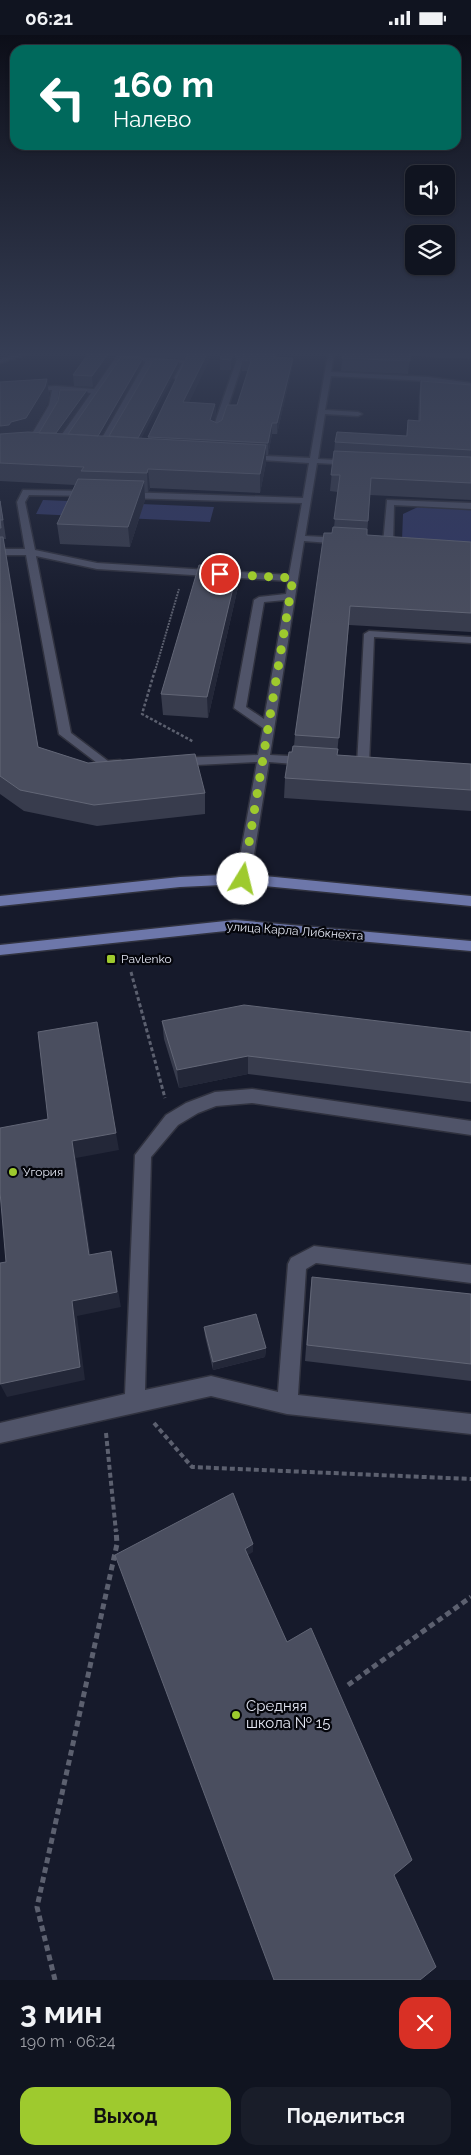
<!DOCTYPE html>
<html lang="ru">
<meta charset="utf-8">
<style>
body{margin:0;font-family:Raleway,sans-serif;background:#191d29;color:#f1f3f6;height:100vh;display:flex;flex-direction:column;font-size:19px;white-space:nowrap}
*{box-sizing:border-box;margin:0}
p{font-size:16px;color:#9c9ea5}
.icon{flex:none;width:28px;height:28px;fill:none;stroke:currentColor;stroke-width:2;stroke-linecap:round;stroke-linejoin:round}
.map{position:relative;height:1945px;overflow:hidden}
.sheet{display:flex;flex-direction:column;background:#101420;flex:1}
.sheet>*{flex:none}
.top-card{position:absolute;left:10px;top:10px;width:451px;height:105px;border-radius:15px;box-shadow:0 1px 4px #0004,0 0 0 1px #30333e;background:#00695c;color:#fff;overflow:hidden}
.controls{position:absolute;left:405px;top:130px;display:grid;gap:10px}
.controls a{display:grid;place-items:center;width:50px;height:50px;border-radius:10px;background:#101420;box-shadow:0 1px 4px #0004,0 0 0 1px #30333e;font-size:25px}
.pin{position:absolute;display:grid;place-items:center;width:42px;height:42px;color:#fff;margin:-21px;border:2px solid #fff;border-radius:50%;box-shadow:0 1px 5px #0007}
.me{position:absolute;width:55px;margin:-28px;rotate:9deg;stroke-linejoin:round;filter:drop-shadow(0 0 4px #0008)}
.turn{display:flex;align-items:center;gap:18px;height:105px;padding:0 20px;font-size:22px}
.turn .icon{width:65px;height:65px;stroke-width:2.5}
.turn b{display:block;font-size:35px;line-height:42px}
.round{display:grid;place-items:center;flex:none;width:52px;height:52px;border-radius:15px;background:#191d29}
.headline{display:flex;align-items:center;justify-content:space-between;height:85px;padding:0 20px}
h1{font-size:30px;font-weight:700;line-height:38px}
.button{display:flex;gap:10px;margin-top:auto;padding:10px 20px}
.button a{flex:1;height:58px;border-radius:15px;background:#9eca2e;color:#111;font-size:20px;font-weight:700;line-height:58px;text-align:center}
.button a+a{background:#191d29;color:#f1f3f6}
.status{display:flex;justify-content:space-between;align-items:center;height:35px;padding:0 25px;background:#101420;direction:ltr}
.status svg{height:14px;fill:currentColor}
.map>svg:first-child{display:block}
.green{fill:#313866}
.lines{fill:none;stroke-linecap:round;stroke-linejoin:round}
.minor-casing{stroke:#30323f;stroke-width:3}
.major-casing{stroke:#30323f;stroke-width:3}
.path-far4{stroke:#5c606f;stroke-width:2;stroke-dasharray:2 1;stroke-linecap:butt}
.path-far3{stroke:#5c606f;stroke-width:2.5;stroke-dasharray:3 2;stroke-linecap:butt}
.path-far2{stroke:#5c606f;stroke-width:3;stroke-dasharray:4 2.5;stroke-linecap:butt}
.path-far1{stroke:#5c606f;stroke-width:4;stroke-dasharray:5 3;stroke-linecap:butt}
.path{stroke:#5c606f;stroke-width:5;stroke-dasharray:6 4;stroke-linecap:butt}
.minor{fill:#505469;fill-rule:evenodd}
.major{fill:#6d77aa;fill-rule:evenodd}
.wall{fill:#383c4d}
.shaded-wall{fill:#232738}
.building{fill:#4a4e5f;stroke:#626676}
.route{stroke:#9eca2e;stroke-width:9;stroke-dasharray:0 16.2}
.poi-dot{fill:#9eca2e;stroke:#05060c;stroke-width:2}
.labels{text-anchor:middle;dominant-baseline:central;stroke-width:4.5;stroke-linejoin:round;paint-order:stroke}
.street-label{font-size:12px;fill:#e2e5f1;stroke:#05060c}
.poi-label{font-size:12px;fill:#e2e5f1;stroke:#05060c;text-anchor:start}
.near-poi-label{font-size:15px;fill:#e2e5f1;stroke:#05060c;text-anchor:start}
</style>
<div class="status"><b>06:21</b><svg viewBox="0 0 49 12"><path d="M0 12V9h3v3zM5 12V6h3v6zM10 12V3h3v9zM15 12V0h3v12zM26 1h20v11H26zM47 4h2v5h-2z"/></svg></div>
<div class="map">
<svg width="471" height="1945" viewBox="0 0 471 1945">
<rect width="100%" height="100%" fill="#161a2b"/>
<path class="green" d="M43,465L214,472L210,487L36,479Z
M420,471L471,474V509L402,505L403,479Z"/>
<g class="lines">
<defs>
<path id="minor" d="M18,319H28L0,328V324Z
M118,319L189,326L182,343L178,345L174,343L182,328L153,327L102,417L95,415L146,326L120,325L60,414L53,412L91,358L59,355L57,370L36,406L18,410V406L30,402L49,370L52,355L0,359V355L56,351L94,354Z
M228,319H237L244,323L220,396L216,398L212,396L237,324Z
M328,319H334L331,337L428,342L471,348V352L428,346L331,341L325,375L358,377L362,379L358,381L325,379L318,424L353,426L357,428L353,430L317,428L305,501L343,503L348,506L343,509L304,506L270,720L307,722L313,726L307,730L269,727L250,844L243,849L236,844L257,727L176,731L170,727L176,723L258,720L263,693L234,673L254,565L259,562L286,559L288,546L97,534L36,521L71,698L108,726L120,725L126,729L120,733L105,734L59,699L26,520H0V514H25L17,467L23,455L90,456L93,457V461L29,460L25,467L35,515L97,528L289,540L302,468L125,463L121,460L125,457L303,463L309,428L246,424L242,422L246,420L310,423ZM285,565L264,684L246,672L264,567Z
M387,465L471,468V474L394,470L393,509L388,512L383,509Z
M369,596L471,602V608L374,602L369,730L363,734L357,730L364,599Z
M252,1054L471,1086V1100L252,1068L216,1071L198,1078L178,1090L151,1122L145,1355L211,1341L278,1357L288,1229L291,1223L314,1211L471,1230V1248L316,1228L306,1234L298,1360L471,1379V1399L287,1379L211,1361L0,1408V1388L125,1359L135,1120L166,1080L186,1068L215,1057Z"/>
<path id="major" d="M243,839L471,861V871L243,849L180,852L0,871V861L180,842Z
M235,885L471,906V916L235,895L0,920V910Z"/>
</defs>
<use href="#minor" class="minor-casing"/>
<use href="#major" class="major-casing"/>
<path class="path-far4" d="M155,636L179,554"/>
<path class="path-far3" d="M155,635L142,679L194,707"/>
<path class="path-far2" d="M131,937L165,1063"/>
<path class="path-far1" d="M154,1388L192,1432L471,1444
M106,1398L116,1497"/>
<path class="path" d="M348,1650L471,1562
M55,1945L37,1872L117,1509L116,1495"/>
<use href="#minor" class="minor"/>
<use href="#major" class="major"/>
</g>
<path class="wall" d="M117,319L93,352L74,351L73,340Z
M135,319H212L189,367L215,369L216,380L213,387L217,388L222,385L237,370L248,336H242V325L243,321L240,319H277L276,322L293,323L292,333L277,399H272L268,420H266V428L260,458L150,453L148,457H145V465L130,512L60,509L57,489L75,450L0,446V347L47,344L49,361L47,369L31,397L39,398L88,360L60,399H68L143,328L101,401H109L179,330L141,403L148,404V402L186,325Z
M235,319V325L231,335H220V324Z
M343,319H471V324L410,321L408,339L341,336Z
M421,346L471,350V465L370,460L367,500L471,507V597L349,590L337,720L471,729V776L284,763L285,743L294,711L295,700L334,492L338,457L330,456L335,407L406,401L408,385L418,386L419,361Z
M0,463L6,504H3L38,712L88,728L205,758V779L97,791L24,776L0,759Z
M238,552L208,683L163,680L161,659Z
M162,986L471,997V1067L248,1039L179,1053L164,1004Z
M312,1242L471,1259V1346L305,1326L310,1259Z
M204,1292L266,1313L265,1322L213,1335L205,1301Z"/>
<path class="shaded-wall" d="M108,319H117L93,352L92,341Z
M207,319H212V320L184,378L183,367Z
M233,319H235V325L231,335V325Z
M143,323V328L96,410L95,405Z
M293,323L292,333L277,399V388Z
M179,325V330L137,412L136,407Z
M47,344L49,361L47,369L29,400L0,410V391L11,387Z
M87,355L88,360L53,408L52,403Z
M215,369L216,380L210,397V385Z
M272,388V399L268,420V408Z
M266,410V428L260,458V439Z
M148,434L150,453L148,457L147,438Z
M144,446L145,465L130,512L128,492Z
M238,532V552L208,683L207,662Z
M248,1021V1039L179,1053L177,1035Z
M116,1098L119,1115L76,1123L93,1236L89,1220L72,1106Z
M111,1216L121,1272L77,1281L85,1345L7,1362L0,1349L72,1266Z
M266,1313L265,1322L213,1335V1327Z
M253,1509V1517L245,1522V1514Z"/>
<path class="building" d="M88,319H108L92,341L73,340Z
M188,319H207L183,367L215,369L210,385L217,388L222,385L227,370H237L251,326L242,325L244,319H274L273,322L293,323L277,388H272L268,408L148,402Z
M222,319H233L231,325L220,324Z
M343,319H410V326L342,323Z
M121,322L143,323L98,401L68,399Z
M154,324L179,325L138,403L109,401Z
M47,344L45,352L26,383L11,387L9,390L0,391V347Z
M421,346L471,350V415L335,407L337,397L407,401L408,385L420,386Z
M60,355H87L56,398H39L58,366Z
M28,397L266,410L260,439L148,434L147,438L81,436L84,432L0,428V399Z
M334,416L471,422V448L371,443L368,486L334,484L340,440H331Z
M78,444L144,446L128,492L57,489Z
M0,466L3,485H0L1,493H0Z
M333,492L367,494V500L471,507V578L350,571L339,703L295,700L324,498H332Z
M0,502H3L38,712L88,728L195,719L205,758L94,770L20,755L0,741Z
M199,530L238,532L207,662L161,659Z
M293,711L338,714L337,720L471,729V755L285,743L289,717H292Z
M244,970L471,997V1048L248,1021L177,1035L162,986Z
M97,987L116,1098L72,1106L89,1220L111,1216L117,1257L72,1266L80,1332L0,1349V1228L6,1227L0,1157V1093L48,1084L38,997Z
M312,1242L471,1259V1329L307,1310Z
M256,1279L266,1313L213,1327L204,1292Z
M233,1458L253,1509L245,1514L287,1607L311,1593L412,1825L394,1840L436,1932L420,1945H274L115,1520Z"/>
<linearGradient id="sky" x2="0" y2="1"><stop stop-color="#0c0e18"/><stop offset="0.54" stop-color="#363e55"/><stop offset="1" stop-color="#363e55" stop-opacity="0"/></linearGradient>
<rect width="471" height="591" fill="url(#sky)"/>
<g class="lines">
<path class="route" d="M220,539L293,543L243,844"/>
</g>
<g class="poi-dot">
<rect x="106" y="919" width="10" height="10" rx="2.5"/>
<circle cx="13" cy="1137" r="5"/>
<circle cx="236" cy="1680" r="5"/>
</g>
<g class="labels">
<g class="street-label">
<text transform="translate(295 896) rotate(4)">улица Карла Либкнехта</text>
</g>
<g class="poi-label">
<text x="121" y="924">Pavlenko</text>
<text x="23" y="1137">Угория</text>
</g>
<g class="near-poi-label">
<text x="246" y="1671">Средняя<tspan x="246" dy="17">школа № 15</tspan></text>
</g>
</g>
</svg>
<div class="controls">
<a><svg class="icon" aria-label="sound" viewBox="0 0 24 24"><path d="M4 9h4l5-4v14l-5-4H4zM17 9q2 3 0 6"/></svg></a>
<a><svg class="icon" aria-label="layers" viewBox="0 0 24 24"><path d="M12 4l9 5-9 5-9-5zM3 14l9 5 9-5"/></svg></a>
</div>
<div class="pin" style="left:220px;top:539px;background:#d93025"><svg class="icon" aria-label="arrive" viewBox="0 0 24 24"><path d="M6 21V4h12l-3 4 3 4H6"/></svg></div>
<svg class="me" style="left:243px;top:844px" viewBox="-20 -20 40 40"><circle r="19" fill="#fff"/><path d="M0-13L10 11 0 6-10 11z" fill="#9eca2e"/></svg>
<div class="top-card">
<div class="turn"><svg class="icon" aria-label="left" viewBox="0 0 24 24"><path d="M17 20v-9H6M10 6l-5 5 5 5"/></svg><div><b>160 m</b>Налево</div></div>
</div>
</div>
<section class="sheet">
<div class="headline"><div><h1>3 мин</h1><p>190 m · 06:24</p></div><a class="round" style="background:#d93025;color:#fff"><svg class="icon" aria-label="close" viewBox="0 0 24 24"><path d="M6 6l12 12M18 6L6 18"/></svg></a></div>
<div class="button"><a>Выход</a><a>Поделиться</a></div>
</section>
